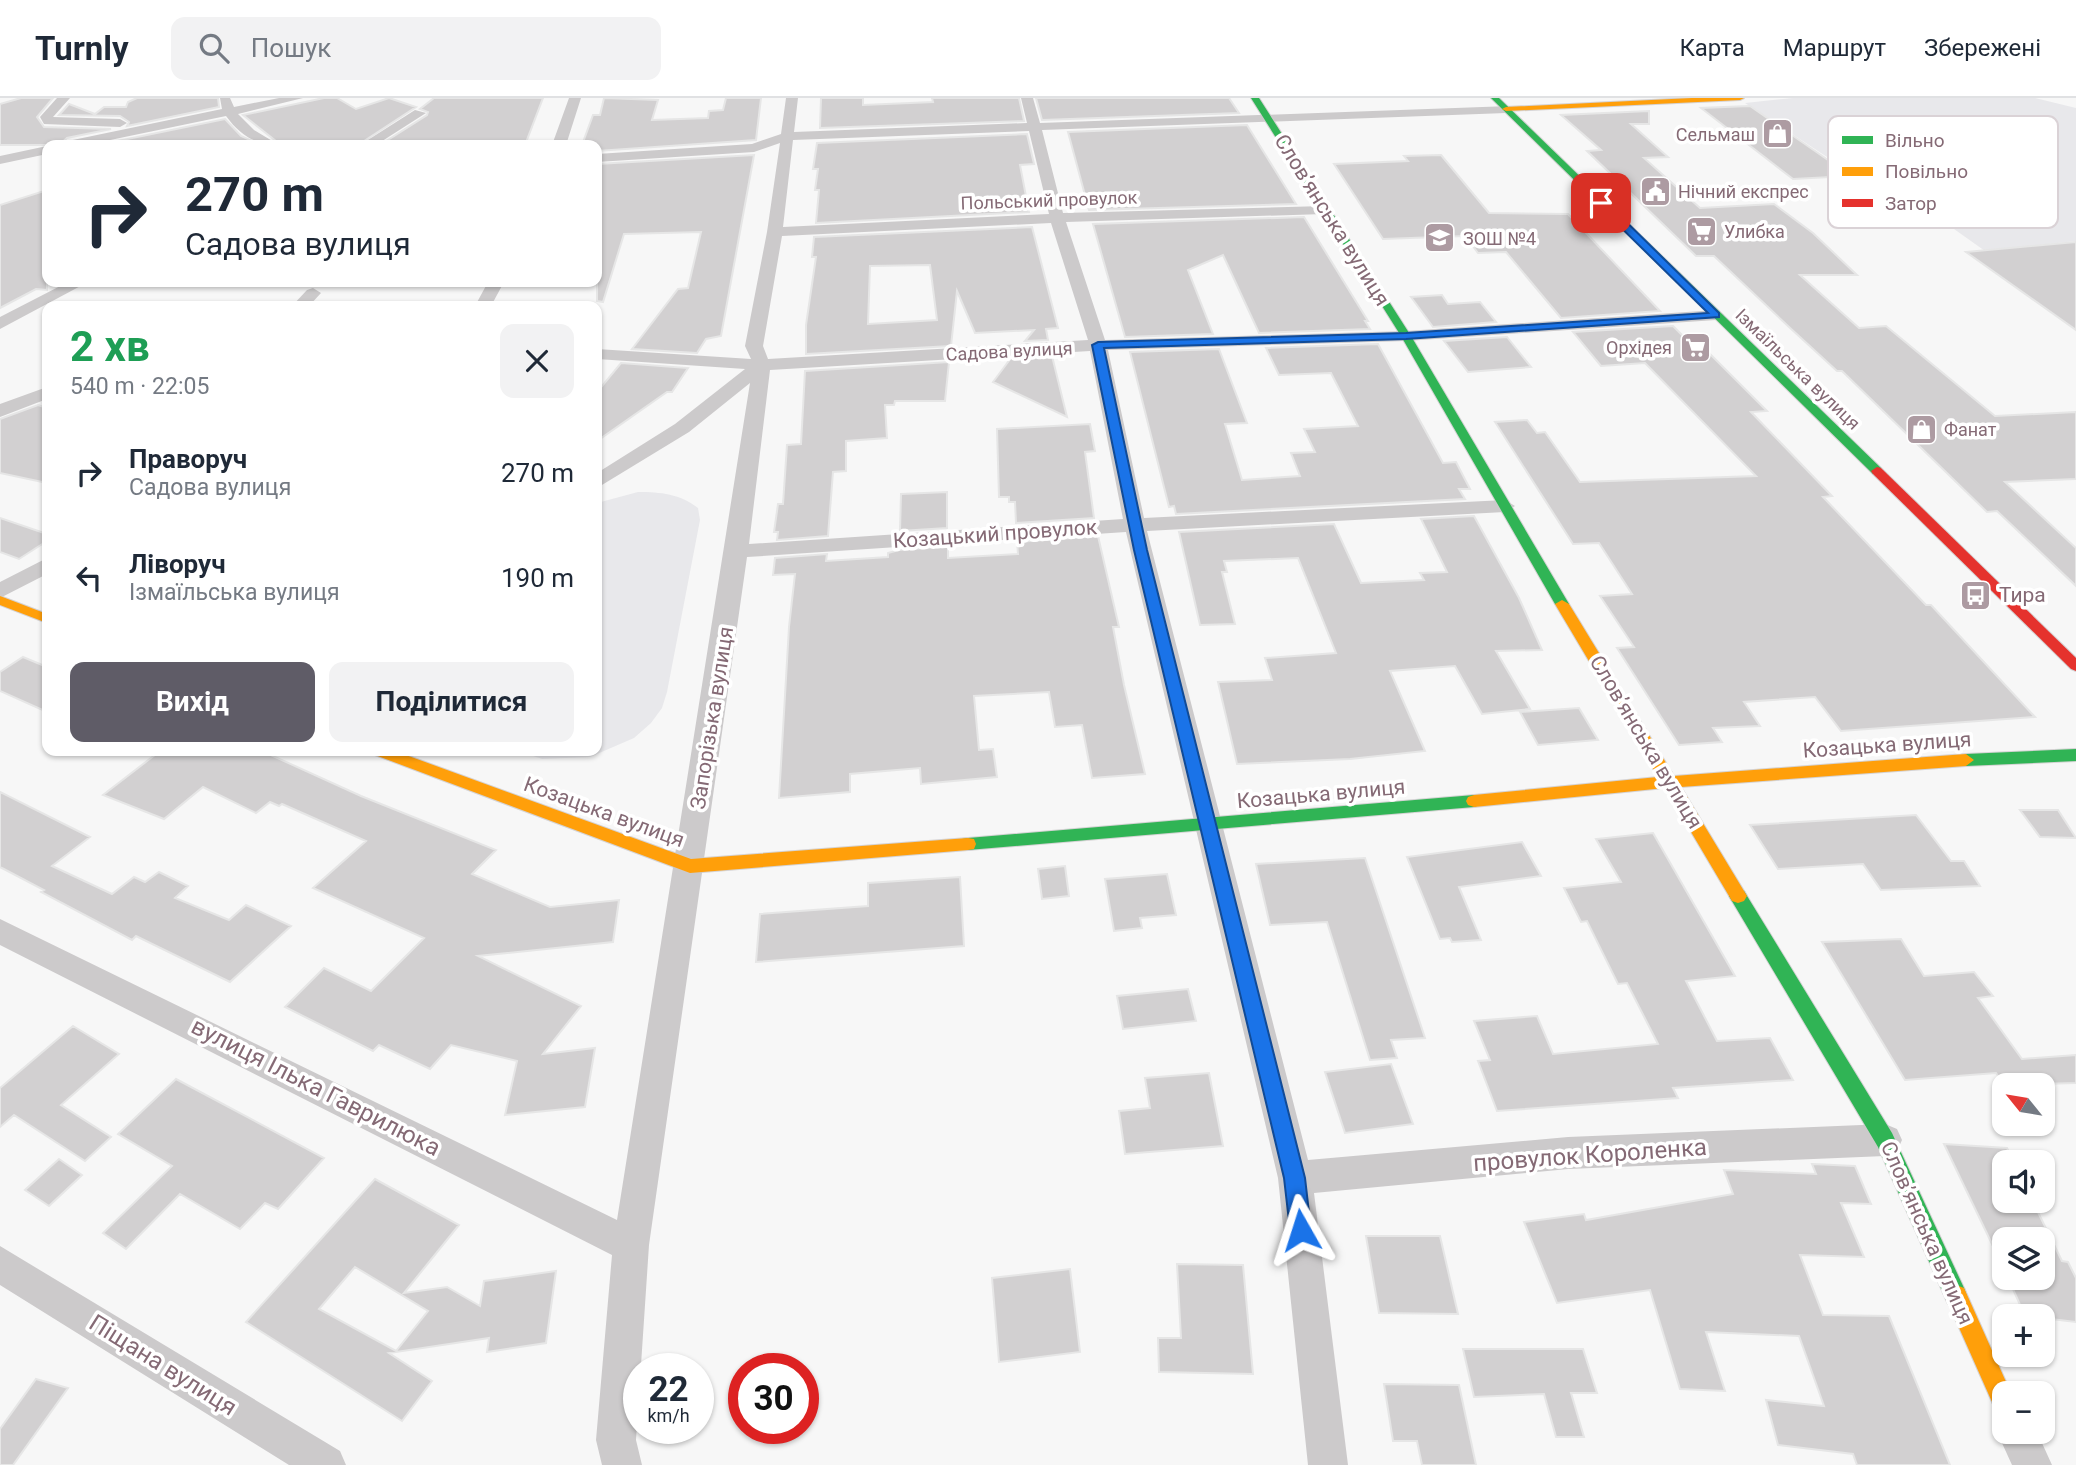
<!DOCTYPE html>
<html lang="uk">
<meta charset="utf-8">
<style>
body{margin:0;font-family:Roboto,sans-serif;background:#f2f2f3;color:#1f2937;height:100vh;display:flex;flex-direction:column;font-size:26px;white-space:nowrap}
*{box-sizing:border-box;margin:0}
p{font-size:23px;color:#747a83}
.icon{flex:none;width:38px;height:38px;fill:none;stroke:currentColor;stroke-width:2;stroke-linecap:round;stroke-linejoin:round}
.map{position:relative;flex:1;overflow:hidden}
.details{position:absolute;left:42px;top:203px;width:560px;height:455px;display:flex;flex-direction:column;background:#fff;border-radius:14px;box-shadow:0 2px 5px #0004}
.details>*{flex:none}
.guide{position:absolute;left:42px;top:42px;width:560px;height:147px;border-radius:14px;box-shadow:0 2px 5px #0004;background:#fff;color:#1f2937;overflow:hidden}
.needle{width:46px;rotate:300deg}
.buttons{position:absolute;left:1992px;top:975px;display:grid;gap:14px}
.buttons a{display:grid;place-items:center;width:63px;height:63px;border-radius:14px;background:#fff;box-shadow:0 2px 5px #0004;font-size:35px}
.speed{position:absolute;left:623px;top:1255px;display:flex;gap:14px;font-size:35px;font-weight:700;text-align:center}
.speed>*{display:grid;place-content:center;width:91px;height:91px;border-radius:50%;background:#fff;box-shadow:0 2px 5px #0004;line-height:1}
.speed small{font-size:18px;font-weight:400}
.speed .limit{border:10px solid #d22;background:#fff;color:#111}
.pin{position:absolute;display:grid;place-items:center;width:60px;height:60px;color:#fff;margin:-30px;border-radius:14px;box-shadow:0 4px 10px #0006}
.me{position:absolute;width:77px;margin:-38px;rotate:354deg;stroke-linejoin:round;filter:drop-shadow(0 0 5px #0008)}
.turn{display:flex;align-items:center;gap:24px;height:147px;padding:0 28px;font-size:32px}
.turn .icon{width:91px;height:91px;stroke-width:2.5}
.turn b{display:block;font-size:49px;line-height:60px}
.round{display:grid;place-items:center;flex:none;width:74px;height:74px;border-radius:14px;background:#f2f2f3}
.overview{display:flex;align-items:center;justify-content:space-between;height:119px;padding:0 28px}
h1{font-size:42px;font-weight:700;line-height:52px;color:#1e9e55}
.primary-button{display:flex;gap:14px;margin-top:auto;padding:14px 28px}
.primary-button a{flex:1;height:80px;border-radius:14px;background:#5f5c67;color:#fff;font-size:28px;font-weight:700;line-height:80px;text-align:center}
.primary-button a+a{background:#f2f2f3;color:#1f2937}
ul{padding:0;list-style:none}
li{display:flex;align-items:center;gap:21px;height:105px;padding:0 28px}
li div{flex:1}
li b{display:block;font-size:26px}
li em{font-style:normal}
header{display:flex;align-items:center;gap:42px;box-sizing:border-box;height:98px;padding:0 35px;background:#fff;border-bottom:2px solid #e0e1e3}
header strong{font-size:33px}
nav{display:flex;gap:38px;margin-inline-start:auto;font-size:24px}
.search{width:490px;height:63px;background:#f2f2f3;display:flex;align-items:center;gap:18px;box-sizing:border-box;padding:0 24px;border-radius:14px;color:#747a83;font-size:26px}
.map>svg:first-child{display:block}
.green{fill:#e8e8eb}
.building{fill:#d2d0d1;stroke:#e6e6e6;stroke-width:2;fill-rule:evenodd}
.lines{fill:none;stroke-linecap:round;stroke-linejoin:round}
.fast-casing{stroke:#d5d3d4;stroke-width:2}
.slow-casing{stroke:#d5d3d4;stroke-width:2}
.jam-casing{stroke:#d5d3d4;stroke-width:2}
.street{fill:#cccacb;fill-rule:evenodd}
.fast{fill:#30b455;fill-rule:evenodd}
.slow{fill:#ff9f0a;fill-rule:evenodd}
.jam{fill:#e5322d;fill-rule:evenodd}
.route{fill:#1a73e8;stroke:#114b97;stroke-width:2}
.labels{text-anchor:middle;dominant-baseline:central;stroke-width:7;stroke-linejoin:round;paint-order:stroke}
.far-poi-label{font-size:18px;fill:#856a75;stroke:#fff;text-anchor:start}
.far-street-label{font-size:18px;fill:#856a75;stroke:#fff}
.street-label{font-size:21px;fill:#856a75;stroke:#fff}
.poi-label{font-size:21px;fill:#856a75;stroke:#fff;text-anchor:start}
.near-street-label{font-size:24px;fill:#856a75;stroke:#fff}
.key{fill:#fff;stroke:#dad2d6;stroke-width:2}
.key-label{font-size:19px;fill:#856a75}
</style>
<header>
<strong>Turnly</strong>
<div class="search"><svg class="icon" aria-label="search" viewBox="0 0 24 24"><circle cx="10" cy="10" r="6"/><path d="M15 15l6 6"/></svg>Пошук</div>
<nav><a>Карта</a><a>Маршрут</a><a>Збережені</a></nav>
</header>
<div class="map">
<svg width="2076" height="1367" viewBox="0 0 2076 1367">
<rect width="100%" height="100%" fill="#f7f7f7"/>
<path class="green" d="M1793,0H2035L2076,10V143L1985,153L1916,104L1897,105L1745,5Z
M638,394C661,394 680,396 698,410L700,422L667,594L662,610L651,625L634,640L590,659L542,661L519,653H597V405Z"/>
<path class="building" d="M21,0H53L37,19L44,29L111,31L67,40L59,47H0V6Z
M137,0H218L219,9L127,28L129,24L120,18L59,17L69,6L95,16L104,9H126L128,4Z
M324,0H337L356,11L389,0L416,9L358,47H281L243,17Z
M434,0H543L525,47H380L427,17L428,14L420,11Z
M604,0L658,2L652,22L708,20L709,13L723,12L726,0H761L756,42L597,53V47H582L593,17H600Z
M821,0H863V7L933,4L932,0H1019L1024,23L820,30Z
M1036,0H1229L1239,15L1042,22Z
M1750,8L1851,78L1793,81L1701,10Z
M1649,13V26H1631L1668,59L1644,60L1700,110L1774,106L1813,135L1857,177H1800L1859,230L1886,228L1995,318L2076,314V381L2005,384L2076,450V488L1997,413L1987,414L1842,273H1837L1789,229L1714,158H1696L1587,53L1601,52L1561,17Z
M225,21L241,38L261,47H98Z
M1247,27L1296,106L1089,112L1068,34Z
M1027,36L1034,66L1020,67L1029,114L816,125L819,92H815L818,71H813L817,45Z
M754,57L721,238L706,241L697,255L632,251L678,191L688,190L701,134L624,136L603,204L597,203V66Z
M1441,57L1489,115L1568,116L1660,213L1561,220L1506,154L1478,155L1465,138L1383,141L1334,66L1408,63L1404,58Z
M47,92V192L36,191L0,210V107Z
M1304,119L1368,223H1365L1370,231L1259,235L1223,157L1188,172L1213,236L1125,239L1093,126Z
M1032,129L1058,230L1046,231L1048,242L1025,243L1034,232L975,235L957,193L951,248L806,256V227L816,159H812L814,139ZM930,167L937,222L868,226L870,168Z
M2076,144V232L1966,154Z
M1442,197L1448,206L1480,204L1496,224L1433,229L1411,199Z
M1673,228L1690,245H1699L1767,313L1751,314L1832,398L1823,399L1926,507H1931L2035,619L1841,633L1815,599L1744,604L1760,628L1713,630L1722,644L1679,647L1617,550L1634,549L1600,498L1632,496L1599,445L1573,446L1495,324L1527,322L1537,335L1545,334L1580,384L1756,378L1645,265L1601,268L1573,234Z
M1507,239L1531,269L1468,274L1444,243Z
M1378,246L1443,365L1456,364L1470,391H1459L1465,401L1176,416L1174,408L1169,409L1130,254L1219,251L1247,325L1225,326L1242,382L1300,378L1291,355L1315,354L1304,331L1358,328L1331,275L1279,277L1266,250Z
M1052,258L1067,319L993,284L1011,260Z
M949,264L945,303H895L894,307H885L887,340L846,343V373L833,374L828,438L777,442L778,434H774L778,406H783L787,347L801,346L805,273Z
M621,265L688,270L672,294H667L597,343V294Z
M38,307L47,310V385L0,375V321Z
M1090,326L1095,353L1085,354L1094,420L1016,425L1015,404H1009V399H999L997,331Z
M947,394V430L900,433L901,396Z
M1474,418L1519,500L1542,552L1496,553L1530,611L1482,616L1455,568L1390,573L1425,653L1350,661L1237,666L1218,584L1272,582L1265,560L1336,555L1298,460L1224,463L1227,474H1222L1235,526L1200,527L1179,434L1334,426L1361,485L1424,482L1420,475L1447,474L1421,421Z
M0,420L47,436V443L19,461L0,454Z
M1098,438L1119,529H1113L1124,587L1145,676L1092,680L1082,627L1055,629L1049,594L974,598L979,652L993,651L997,679L921,686L920,670L850,676V694L779,700L789,529L795,476L773,477L775,460L827,456L826,463L888,459V455L899,452L948,448V460L1018,456L1017,444Z
M23,559L47,569V614L0,593V574Z
M1579,610L1598,642L1538,647L1520,614Z
M160,653H262L361,698L496,752L472,776L550,809L619,802L613,844L478,858L581,908L543,956L595,950L585,1009L505,1017L517,963L451,947L430,971L379,947L373,953L285,909L324,870L371,893L424,840L313,790L366,743L282,706L279,708L270,704L256,715L203,689L164,721L103,697Z
M0,694L90,739L52,768L112,796L134,779L145,784L159,774L188,788L175,800L229,822L246,807L291,828L230,884L136,838L132,842L41,794L44,792L0,769Z
M2020,712H2058L2076,740L2040,739Z
M1916,717L1951,763H1964L1980,788L1881,792L1863,766L1778,771L1750,727Z
M1653,735L1735,878L1686,883L1717,943L1770,940L1793,982L1673,990L1678,1000L1497,1013L1478,963L1490,962L1474,923L1537,918L1553,956L1658,946L1627,885L1618,886L1587,823L1581,824L1564,790L1621,784L1596,741Z
M1522,744L1541,778L1459,789L1481,842L1452,844L1450,840L1440,841L1407,759Z
M1365,760L1425,940L1391,942L1397,960L1370,962L1327,824L1270,827L1256,766Z
M1065,768L1069,798L1042,801L1038,771Z
M1167,776L1176,817L1140,820L1142,830L1114,833L1105,781Z
M960,779L964,848L756,864L760,816L868,808V785Z
M1901,841L1924,878L1974,874L1993,898L1978,900L2022,961L2076,957V985L2005,987L1996,975L1905,982L1822,844Z
M1188,891L1196,923L1123,931L1117,898Z
M73,928L119,956L61,1007L111,1039L85,1063L14,1017L0,1029V990Z
M1391,966L1413,1026L1345,1035L1325,974Z
M1209,975L1223,1048L1125,1056L1119,1013L1150,1010L1145,980Z
M176,981L324,1060L278,1111L265,1105L240,1131L180,1096L126,1151L103,1135L172,1068L118,1036Z
M1944,1046L2007,1050L2014,1064H2004V1102H2032L2062,1163L2068,1164L2076,1180V1224L2025,1218L2008,1180H2042V1141H2004V1171Z
M59,1061L82,1077L49,1108L25,1092Z
M1812,1066L1855,1068L1871,1106L1841,1105L1864,1159L1800,1157L1823,1217L1889,1218L1950,1367H1857L1853,1356L1778,1347L1766,1302L1824,1308L1799,1238L1706,1234L1725,1293L1680,1291L1650,1192L1557,1205L1524,1124L1584,1116L1586,1122L1733,1096L1724,1072L1816,1076Z
M375,1081L459,1127L404,1195L447,1189L480,1208L484,1183L556,1173L546,1245L487,1254L489,1240L389,1255L432,1283L402,1323L246,1224ZM355,1169L428,1213L396,1253L319,1211Z
M1366,1138H1440L1458,1216L1379,1215Z
M1177,1166L1243,1167L1253,1276L1159,1274L1158,1240H1181Z
M1070,1171L1080,1254L999,1264L992,1180Z
M1463,1251H1583L1597,1295H1571L1584,1339H1556L1544,1296L1474,1299Z
M36,1281L68,1290L13,1367H0V1331Z
M1384,1286L1459,1287L1476,1367H1422L1417,1343H1393Z"/>
<g class="lines">
<defs>
<path id="fast" d="M1251,0H1259L1411,238L1569,506L1567,509L1562,510L1555,506L1401,238Z
M1491,0H1499L1881,370V376H1873Z
M2076,651V663L1966,668L1958,662L1966,656Z
M1474,697L1480,699L1482,703L1480,707L1474,709L968,752L962,751L960,746L962,741L968,740Z
M1738,791L1744,793L1892,1035L1964,1190L1967,1198L1964,1206L1956,1209L1948,1206L1878,1049L1729,798L1732,793Z"/>
<path id="slow" d="M1692,0H1744L1740,2L1506,13L1502,11L1506,9Z
M0,498L47,516V525L0,507Z
M1562,502L1569,506L1674,678L1966,656L1974,662L1966,668L1681,689L1747,798L1744,803L1738,805L1732,803L1665,690L1474,709L1468,707L1466,703L1468,699L1474,697L1658,679L1555,506Z
M372,653H395L691,761L968,740L974,741L976,746L974,751L968,752L690,775L375,657Z
M1956,1187L1964,1190L2011,1295H2004V1317L1996,1313L1945,1198L1948,1190Z"/>
<path id="jam" d="M1877,369L1881,370L2076,560V573L2071,571L1873,376L1871,373Z"/>
</defs>
<use href="#fast" class="fast-casing"/>
<use href="#slow" class="slow-casing"/>
<use href="#jam" class="jam-casing"/>
<path class="street" d="M57,0H70L53,19L120,21L127,25L120,29L44,26L40,19Z
M220,0H230L234,9L279,0H303L238,16L254,32L279,47C255,47 240,37 226,18L86,47H61L68,43L222,11Z
M569,0H581L566,47H552Z
M786,0H798L794,34L1027,25L1021,0H1033L1040,25L1510,8L1512,11L1506,15L1042,32L1063,115L1324,108L1331,112L1324,116L1066,124L1105,242L1406,233L1716,212L1724,217L1716,222L1406,243L1108,252L1144,420L1505,402L1515,408L1505,414L1147,433L1308,1062L1568,1039L1885,1026L1897,1031L1902,1042L1897,1053L1885,1058L1568,1071L1314,1095L1348,1367H1308L1278,1080L1126,434L747,459L649,1147L636,1342L642,1367H602L596,1342L612,1157L0,847V821L617,1122L750,285L689,334L597,390V375L675,326L745,271L597,261V251L751,261L745,248L767,134L780,45L754,54L597,64V56L752,46L781,36ZM1029,33L1049,116L783,129L793,42ZM1051,125L1088,242L768,261L763,248L782,138ZM1090,253L1123,421L749,446L770,272Z
M415,12L426,15L376,47H360Z
M47,48V56L0,66V58Z
M68,184H88L0,231V219Z
M488,184H504L491,208H475Z
M313,190L321,195L309,208H292L307,192Z
M47,289V301L0,319V306Z
M47,460V476L0,500V484Z
M0,1148L340,1353L346,1367H289L0,1187Z
M2003,1320L2004,1334H2037L2052,1367H2012L1997,1334Z"/>
<use href="#fast" class="fast"/>
<use href="#slow" class="slow"/>
<use href="#jam" class="jam"/>
</g>
<path class="route" d="M1598,103H1605L1719,215V219L1406,241L1104,250L1147,452L1305,1080L1311,1132L1308,1139L1301,1143L1293,1139L1290,1132L1284,1080L1134,452L1092,247L1098,244L1406,235L1708,215L1598,107Z"/>
<defs>
<symbol id="shop-square" viewBox="-11 -11 22 22"><rect x="-9" y="-9" width="18" height="18" rx="4" fill="#ad9ba2" stroke="#fff"/><path d="M-5-2.5h2.3a2.7 3.5 0 0 1 5.4 0H5L5.5 6h-11ZM-1.5-2.5h3a1.5 2.3 0 0 0-3 0Z" fill="#fff"/></symbol>
<symbol id="civic-square" viewBox="-11 -11 22 22"><rect x="-9" y="-9" width="18" height="18" rx="4" fill="#ad9ba2" stroke="#fff"/><path d="M-.6-6.5H3V-4.5H.6V-3L4-1V1h2V6H-6V1h2V-1L-.6-3ZM-1.2 2.5V6h2.4V2.5Z" fill="#fff"/></symbol>
<symbol id="supermarket-square" viewBox="-11 -11 22 22"><rect x="-9" y="-9" width="18" height="18" rx="4" fill="#ad9ba2" stroke="#fff"/><path d="M-6-5.5h2.5l.6 2H6L4.5 2H-2.5L-4.4-4H-6ZM-1.5 3.2a1.3 1.3 0 1 0 .1 0ZM3 3.2a1.3 1.3 0 1 0 .1 0Z" fill="#fff"/></symbol>
<symbol id="school-square" viewBox="-11 -11 22 22"><rect x="-9" y="-9" width="18" height="18" rx="4" fill="#ad9ba2" stroke="#fff"/><path d="M0-5L7-2L0 1L-7-2ZM-4 1L0 2.5L4 1V4Q0 6-4 4Z" fill="#fff"/></symbol>
<symbol id="bus-square" viewBox="-11 -11 22 22"><rect x="-9" y="-9" width="18" height="18" rx="4" fill="#ad9ba2" stroke="#fff"/><path d="M-5-6H5V4H4V6H2V4H-2V6H-4V4H-5ZM-3.5-4V0h7V-4ZM-3.5 1.2v1.5H-2V1.2ZM2 1.2v1.5H3.5V1.2Z" fill="#fff"/></symbol>
</defs>
<g fill-rule="evenodd">
<use href="#shop-square" x="1760" y="18" width="35" height="35"/>
<use href="#civic-square" x="1638" y="76" width="35" height="35"/>
<use href="#supermarket-square" x="1684" y="116" width="35" height="35"/>
<use href="#school-square" x="1422" y="122" width="35" height="35"/>
<use href="#supermarket-square" x="1678" y="232" width="35" height="35"/>
<use href="#shop-square" x="1904" y="314" width="35" height="35"/>
<use href="#bus-square" x="1958" y="480" width="35" height="35"/>
</g>
<g class="labels">
<g class="far-poi-label">
<text x="1755" y="36" text-anchor="end">Сельмаш</text>
<text x="1678" y="93">Нічний експрес</text>
<text x="1724" y="133">Улибка</text>
<text x="1463" y="140">ЗОШ №4</text>
<text x="1672" y="249" text-anchor="end">Орхідея</text>
<text x="1944" y="331">Фанат</text>
</g>
<g class="far-street-label">
<text transform="translate(1049 102) rotate(-2)">Польський провулок</text>
<text transform="translate(1009 253) rotate(-3)">Садова вулиця</text>
<text transform="translate(1798 271) rotate(44)">Ізмаїльська вулиця</text>
</g>
<g class="street-label">
<text transform="translate(1332 122) rotate(58)">Словʼянська вулиця</text>
<text transform="translate(995 436) rotate(-4)">Козацький провулок</text>
<text transform="translate(712 620) rotate(-81)">Запорізька вулиця</text>
<text transform="translate(1646 644) rotate(59)">Словʼянська вулиця</text>
<text transform="translate(1887 647) rotate(-4)">Козацька вулиця</text>
<text transform="translate(1321 696) rotate(-5)">Козацька вулиця</text>
<text transform="translate(604 714) rotate(20)">Козацька вулиця</text>
<text transform="translate(1927 1135) rotate(66)">Словʼянська вулиця</text>
</g>
<g class="poi-label">
<text x="1999" y="497">Тира</text>
</g>
<g class="near-street-label">
<text transform="translate(316 989) rotate(27)">вулиця Ілька Гаврилюка</text>
<text transform="translate(1590 1057) rotate(-4)">провулок Короленка</text>
<text transform="translate(163 1267) rotate(32)">Піщана вулиця</text>
</g>
</g>
<rect x="1828" y="18" width="230" height="112" rx="10" class="key"/>
<rect x="1842" y="38" width="31" height="8" fill="#30b455"/>
<rect x="1842" y="69" width="31" height="9" fill="#ff9f0a"/>
<rect x="1842" y="101" width="31" height="8" fill="#e5322d"/>
<g class="key-label">
<text x="1885" y="49">Вільно</text>
<text x="1885" y="80">Повільно</text>
<text x="1885" y="112">Затор</text>
</g>
</svg>
<div class="buttons">
<a><svg class="needle" viewBox="-14 -14 28 28"><path d="M0-13l5 13h-10z" fill="#e53935"/><path d="M0 13l5-13h-10z" fill="#747a83"/></svg></a>
<a><svg class="icon" aria-label="sound" viewBox="0 0 24 24"><path d="M4 9h4l5-4v14l-5-4H4zM17 9q2 3 0 6"/></svg></a>
<a><svg class="icon" aria-label="layers" viewBox="0 0 24 24"><path d="M12 4l9 5-9 5-9-5zM3 14l9 5 9-5"/></svg></a>
<a>+</a>
<a>−</a>
</div>
<div class="speed"><div>22<small>km/h</small></div><div class="limit">30</div></div>
<div class="pin" style="left:1601px;top:105px;background:#d93025"><svg class="icon" aria-label="arrive" viewBox="0 0 24 24"><path d="M6 21V4h12l-3 4 3 4H6"/></svg></div>
<svg class="me" style="left:1301px;top:1132px" viewBox="-20 -20 40 40"><path d="M0-17L14 15 0 8-14 15z" fill="#1a73e8" stroke="#fff" stroke-width="4"/></svg>
<div class="guide">
<div class="turn"><svg class="icon" aria-label="right" viewBox="0 0 24 24"><path d="M7 20v-9h11M14 6l5 5-5 5"/></svg><div><b>270 m</b>Садова вулиця</div></div>
</div>
<section class="details">
<div class="overview"><div><h1>2 хв</h1><p>540 m · 22:05</p></div><a class="round"><svg class="icon" aria-label="close" viewBox="0 0 24 24"><path d="M6 6l12 12M18 6L6 18"/></svg></a></div>
<ul>
<li><svg class="icon" aria-label="right" viewBox="0 0 24 24"><path d="M7 20v-9h11M14 6l5 5-5 5"/></svg><div><b>Праворуч</b><p>Садова вулиця</p></div><em>270 m</em></li>
<li><svg class="icon" aria-label="left" viewBox="0 0 24 24"><path d="M17 20v-9H6M10 6l-5 5 5 5"/></svg><div><b>Ліворуч</b><p>Ізмаїльська вулиця</p></div><em>190 m</em></li>
</ul>
<div class="primary-button"><a>Вихід</a><a>Поділитися</a></div>
</section>
</div>
